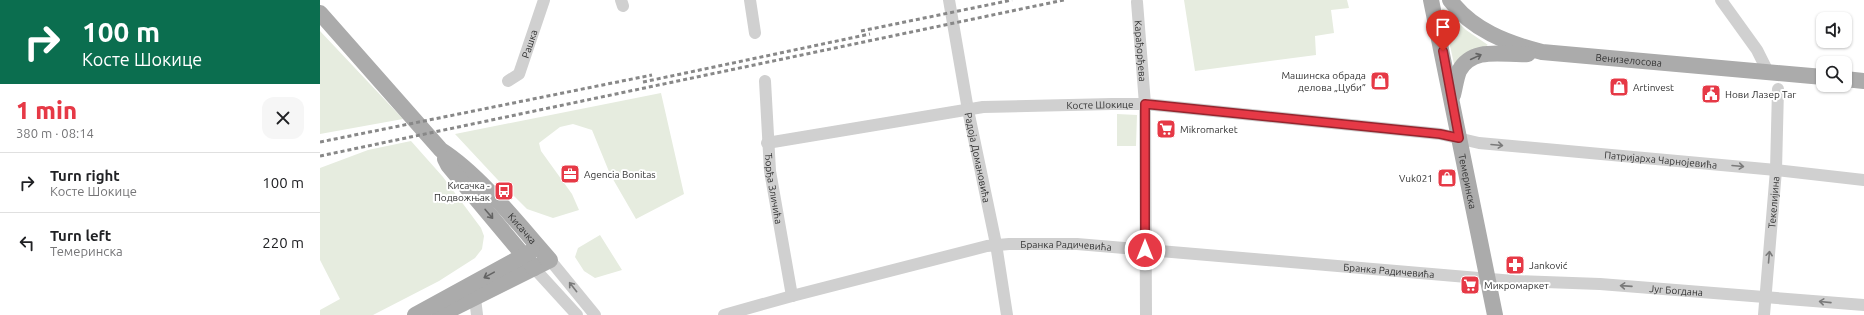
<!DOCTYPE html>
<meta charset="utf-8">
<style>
body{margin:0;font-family:Ubuntu,sans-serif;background:#f6f6f6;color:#202124;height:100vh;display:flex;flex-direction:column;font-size:15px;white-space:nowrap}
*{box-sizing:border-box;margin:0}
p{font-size:13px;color:#757577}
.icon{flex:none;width:22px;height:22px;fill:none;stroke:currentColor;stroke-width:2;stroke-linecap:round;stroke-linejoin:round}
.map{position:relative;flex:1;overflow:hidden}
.details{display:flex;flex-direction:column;background:#fff;width:320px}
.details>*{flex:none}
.guide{background:#0b6e4f;color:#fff;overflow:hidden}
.fabs{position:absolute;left:1496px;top:12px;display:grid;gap:8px}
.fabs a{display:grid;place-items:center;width:36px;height:36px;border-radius:8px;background:#fff;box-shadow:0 1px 3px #0004;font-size:20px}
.pin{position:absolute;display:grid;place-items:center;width:34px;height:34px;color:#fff;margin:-41px -17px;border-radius:50% 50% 50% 0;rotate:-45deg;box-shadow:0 0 4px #0007}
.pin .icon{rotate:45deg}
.me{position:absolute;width:44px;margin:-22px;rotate:0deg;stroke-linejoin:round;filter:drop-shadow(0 0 3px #0008)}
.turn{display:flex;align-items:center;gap:14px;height:84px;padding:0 16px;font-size:18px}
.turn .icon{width:52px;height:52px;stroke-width:2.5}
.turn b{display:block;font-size:28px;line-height:34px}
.round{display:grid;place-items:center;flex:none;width:42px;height:42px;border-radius:12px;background:#f6f6f6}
.head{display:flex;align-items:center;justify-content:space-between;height:68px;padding:0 16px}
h1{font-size:24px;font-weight:800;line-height:30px;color:#e63946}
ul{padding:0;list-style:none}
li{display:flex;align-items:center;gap:12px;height:60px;padding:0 16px;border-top:1px solid #e0e0e0}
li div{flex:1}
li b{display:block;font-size:15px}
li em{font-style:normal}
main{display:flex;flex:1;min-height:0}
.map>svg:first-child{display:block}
.green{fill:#e6ecdf}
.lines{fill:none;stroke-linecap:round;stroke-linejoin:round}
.minor{stroke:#d0d0d0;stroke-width:12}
.major{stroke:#ababab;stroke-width:16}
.rail{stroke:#888;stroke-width:3;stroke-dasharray:4 3;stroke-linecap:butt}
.oneway{stroke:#636363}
.oneway2{stroke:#7a7a7a}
.route-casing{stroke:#96252e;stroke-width:10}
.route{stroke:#e63946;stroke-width:7}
.labels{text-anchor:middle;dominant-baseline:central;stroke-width:4;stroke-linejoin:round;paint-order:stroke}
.street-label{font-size:10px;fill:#333;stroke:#fff}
.poi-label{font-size:10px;fill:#333;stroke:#fff;text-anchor:start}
</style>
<main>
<section class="details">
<div class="guide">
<div class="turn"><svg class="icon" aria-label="right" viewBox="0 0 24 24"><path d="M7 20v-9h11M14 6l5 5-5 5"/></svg><div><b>100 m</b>Косте Шокице</div></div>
</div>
<div class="head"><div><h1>1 min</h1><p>380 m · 08:14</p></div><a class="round"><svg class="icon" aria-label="close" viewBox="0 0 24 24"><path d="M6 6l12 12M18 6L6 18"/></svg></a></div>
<ul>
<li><svg class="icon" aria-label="right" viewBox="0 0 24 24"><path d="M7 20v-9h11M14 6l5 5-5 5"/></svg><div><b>Turn right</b><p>Косте Шокице</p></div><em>100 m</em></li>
<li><svg class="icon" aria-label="left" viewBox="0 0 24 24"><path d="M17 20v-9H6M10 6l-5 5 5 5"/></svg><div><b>Turn left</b><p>Темеринска</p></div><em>220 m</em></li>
</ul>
</section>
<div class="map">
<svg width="1544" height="315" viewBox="0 0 1544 315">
<rect width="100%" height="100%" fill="#fff"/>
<path class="green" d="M864,0H1027L1029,8L1011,10L1014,33L995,36L996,55L875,71Z
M1122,9H1124L1146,30L1168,45L1134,64Z
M0,31L83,119L0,134Z
M341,93L364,194L316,219L290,174L272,130L253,124L240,127L219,143L221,151L252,194L259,210L233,218L207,209L177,179L135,134Z
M797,114L817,115L816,146H797Z
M91,141L123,177L161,228L164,236L162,249L155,258L119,281L53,315H0V310L20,299L0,260V168L48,150Z
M280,235L302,270L275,278L264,271L255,257L258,248Z"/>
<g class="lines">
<g class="minor">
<path d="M301,0L303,6"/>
<path d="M430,0L435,33"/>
<path id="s1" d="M629,0L648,110L676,244L687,315"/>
<path d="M1401,0L1437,50L1448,72"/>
<path id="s2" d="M817,2L825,104L826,315"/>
<path id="s3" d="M188,81L199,74L224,0"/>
<path id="s4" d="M445,81L450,171L472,296"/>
<path id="s5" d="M447,143L663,107L792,104H825L1120,134L1159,143L1456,170L1544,180"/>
<path d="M230,260L275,315"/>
<path d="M214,268L257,315"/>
<path d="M155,298L157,315"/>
<path id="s6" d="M404,315L472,296L667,246L689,244H757L1194,281L1280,284L1544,305"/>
<path id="s7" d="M1444,315L1456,170L1458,89"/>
</g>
<g class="major">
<path id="s8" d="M1111,0L1175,315"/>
<path id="s9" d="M1130,0C1152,30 1187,43 1222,52L1503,77"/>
<path id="s10" d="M0,13L121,150C160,175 199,225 230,260L120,315"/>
<path d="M1525,79L1544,81"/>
<path d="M1133,95C1135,88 1136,78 1139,71C1153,45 1186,56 1208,54"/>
<path d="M125,159L128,165L214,268"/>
<path d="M95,315L212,251"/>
</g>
<path class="rail" d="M541,31L692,0
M323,82L550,34
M0,142L332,75
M0,156L744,0"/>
</g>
<defs><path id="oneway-shaft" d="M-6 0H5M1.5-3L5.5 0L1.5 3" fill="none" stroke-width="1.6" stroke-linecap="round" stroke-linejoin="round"/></defs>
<g class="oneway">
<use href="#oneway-shaft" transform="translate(1156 57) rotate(-25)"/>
<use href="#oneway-shaft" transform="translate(169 214) rotate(50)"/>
<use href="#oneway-shaft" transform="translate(169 275) rotate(151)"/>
</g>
<g class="oneway2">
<use href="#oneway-shaft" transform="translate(1177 145) rotate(5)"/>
<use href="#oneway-shaft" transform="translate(1418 166) rotate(5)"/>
<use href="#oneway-shaft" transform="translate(1449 257) rotate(-85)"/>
<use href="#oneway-shaft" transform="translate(1306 286) rotate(-176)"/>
<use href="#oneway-shaft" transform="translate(253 287) rotate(-128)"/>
<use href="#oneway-shaft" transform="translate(1505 302) rotate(-174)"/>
</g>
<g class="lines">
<defs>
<path id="route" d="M825,250V104L1120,134L1139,138L1123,51"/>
</defs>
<use href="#route" class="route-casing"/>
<use href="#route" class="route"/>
</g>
<defs>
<symbol id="shop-square" viewBox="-11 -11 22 22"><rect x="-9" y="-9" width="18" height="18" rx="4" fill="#e63946" stroke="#fff"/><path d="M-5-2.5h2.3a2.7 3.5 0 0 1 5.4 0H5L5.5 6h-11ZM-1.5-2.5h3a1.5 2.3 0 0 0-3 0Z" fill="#fff"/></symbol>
<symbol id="civic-square" viewBox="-11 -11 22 22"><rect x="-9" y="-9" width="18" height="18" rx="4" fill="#e63946" stroke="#fff"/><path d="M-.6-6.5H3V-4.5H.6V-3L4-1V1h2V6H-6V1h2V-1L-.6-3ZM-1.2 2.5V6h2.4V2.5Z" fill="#fff"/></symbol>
<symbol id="supermarket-square" viewBox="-11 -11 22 22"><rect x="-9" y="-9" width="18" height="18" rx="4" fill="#e63946" stroke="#fff"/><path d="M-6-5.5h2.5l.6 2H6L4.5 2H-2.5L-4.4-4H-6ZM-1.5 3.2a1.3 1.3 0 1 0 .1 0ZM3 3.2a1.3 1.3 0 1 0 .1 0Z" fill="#fff"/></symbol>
<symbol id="office-square" viewBox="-11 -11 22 22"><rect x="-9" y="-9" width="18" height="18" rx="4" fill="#e63946" stroke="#fff"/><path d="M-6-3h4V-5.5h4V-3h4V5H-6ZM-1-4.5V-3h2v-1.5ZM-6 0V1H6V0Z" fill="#fff"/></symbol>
<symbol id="bus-square" viewBox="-11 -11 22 22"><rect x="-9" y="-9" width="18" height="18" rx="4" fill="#e63946" stroke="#fff"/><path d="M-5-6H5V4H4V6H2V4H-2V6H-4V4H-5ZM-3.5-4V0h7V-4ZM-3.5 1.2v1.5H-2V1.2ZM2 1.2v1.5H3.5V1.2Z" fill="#fff"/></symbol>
<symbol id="pharmacy-square" viewBox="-11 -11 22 22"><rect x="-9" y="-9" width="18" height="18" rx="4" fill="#e63946" stroke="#fff"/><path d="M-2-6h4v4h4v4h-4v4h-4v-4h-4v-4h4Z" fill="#fff"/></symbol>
</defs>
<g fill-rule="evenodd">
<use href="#shop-square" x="1049" y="70" width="22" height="22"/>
<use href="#shop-square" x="1288" y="76" width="22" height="22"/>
<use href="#civic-square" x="1380" y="83" width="22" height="22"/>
<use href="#supermarket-square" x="835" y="118" width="22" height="22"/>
<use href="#office-square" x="239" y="163" width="22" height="22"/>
<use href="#shop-square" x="1116" y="167" width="22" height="22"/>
<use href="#bus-square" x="173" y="180" width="22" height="22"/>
<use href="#pharmacy-square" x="1184" y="254" width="22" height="22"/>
<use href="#supermarket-square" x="1139" y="274" width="22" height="22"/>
</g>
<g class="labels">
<g class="street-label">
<text stroke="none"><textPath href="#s3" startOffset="45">Рашка</textPath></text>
<text stroke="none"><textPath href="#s2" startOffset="49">Карађорђева</textPath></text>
<text stroke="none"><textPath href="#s9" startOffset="195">Венизелосова</textPath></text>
<text stroke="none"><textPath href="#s5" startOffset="336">Косте Шокице</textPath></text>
<text stroke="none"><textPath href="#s1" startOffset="160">Радоја Домановића</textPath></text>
<text stroke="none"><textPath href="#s5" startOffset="900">Патријарха Чарнојевића</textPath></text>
<text stroke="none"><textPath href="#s8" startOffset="185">Темеринска</textPath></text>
<text stroke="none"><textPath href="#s4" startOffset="108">Ђорђа Зличића</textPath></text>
<text stroke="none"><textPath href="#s7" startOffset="113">Текелијина</textPath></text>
<text stroke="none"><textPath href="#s10" startOffset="296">Кисачка</textPath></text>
<text stroke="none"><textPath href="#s6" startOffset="351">Бранка Радичевића</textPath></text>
<text stroke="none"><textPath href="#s6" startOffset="675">Бранка Радичевића</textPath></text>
<text stroke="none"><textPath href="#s6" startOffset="963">Југ Богдана</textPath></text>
</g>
<g class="poi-label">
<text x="1046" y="75" text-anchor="end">Машинска обрада<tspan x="1046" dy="12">делова „Цуби”</tspan></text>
<text x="1313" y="87">Artinvest</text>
<text x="1405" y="94">Нови Лазер Таг</text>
<text x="860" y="129">Mikromarket</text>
<text x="264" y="174">Agencia Bonitas</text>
<text x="1113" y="178" text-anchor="end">Vuk021</text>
<text x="170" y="185" text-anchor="end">Кисачка -<tspan x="170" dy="12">Подвожњак</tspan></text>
<text x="1209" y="265">Janković</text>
<text x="1164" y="285">Микромаркет</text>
</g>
</g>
</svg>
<div class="fabs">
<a><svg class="icon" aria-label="sound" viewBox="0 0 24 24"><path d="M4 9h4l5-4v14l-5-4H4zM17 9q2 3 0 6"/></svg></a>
<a><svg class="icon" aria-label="search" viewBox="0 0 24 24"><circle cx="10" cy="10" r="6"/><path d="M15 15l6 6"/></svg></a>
</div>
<div class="pin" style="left:1123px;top:51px;background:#d93025"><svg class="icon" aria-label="arrive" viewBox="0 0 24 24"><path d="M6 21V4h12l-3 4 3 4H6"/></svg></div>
<svg class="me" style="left:825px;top:250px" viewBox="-20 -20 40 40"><circle r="17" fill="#e63946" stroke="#fff" stroke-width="3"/><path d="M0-11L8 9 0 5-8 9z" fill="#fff"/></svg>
</div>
</main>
